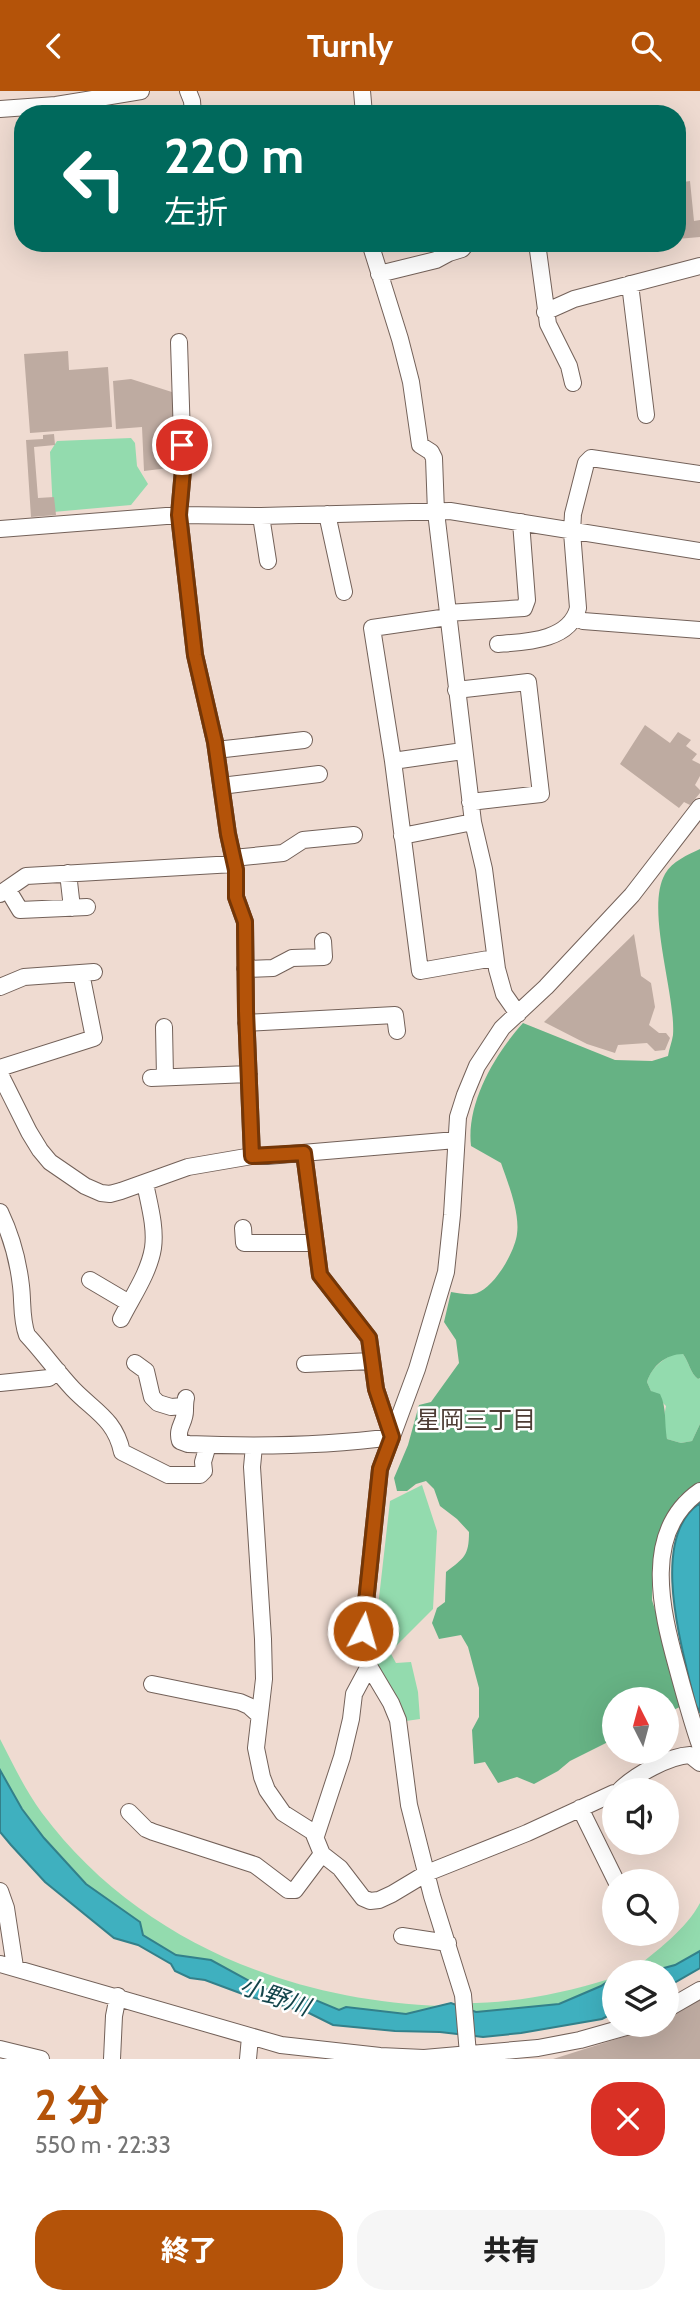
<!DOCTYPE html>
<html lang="ja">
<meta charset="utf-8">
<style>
body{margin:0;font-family:Cabin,"Noto Sans JP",sans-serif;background:#f6f6f6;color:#222;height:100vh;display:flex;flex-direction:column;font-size:26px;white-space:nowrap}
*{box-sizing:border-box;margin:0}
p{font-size:23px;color:#767676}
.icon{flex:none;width:38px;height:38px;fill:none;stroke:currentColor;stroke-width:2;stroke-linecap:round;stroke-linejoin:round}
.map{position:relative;height:1968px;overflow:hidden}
.side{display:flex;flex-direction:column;background:#fff;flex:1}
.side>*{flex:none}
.top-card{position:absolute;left:14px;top:14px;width:672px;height:147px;border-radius:28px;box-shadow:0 7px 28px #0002;background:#00695c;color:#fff;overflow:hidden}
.needle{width:46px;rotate:354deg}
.buttons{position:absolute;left:602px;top:1596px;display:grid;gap:14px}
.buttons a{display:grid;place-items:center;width:77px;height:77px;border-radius:50%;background:#fff;box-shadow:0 7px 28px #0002;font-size:35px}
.pin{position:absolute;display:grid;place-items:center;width:60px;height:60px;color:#fff;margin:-30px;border:4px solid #fff;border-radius:50%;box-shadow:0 2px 7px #0007}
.me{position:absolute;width:77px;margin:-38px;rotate:6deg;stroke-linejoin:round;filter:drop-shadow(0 0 5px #0008)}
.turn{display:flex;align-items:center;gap:24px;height:147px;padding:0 35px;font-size:32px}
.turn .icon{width:91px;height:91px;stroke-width:2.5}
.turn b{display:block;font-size:49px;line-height:60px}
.round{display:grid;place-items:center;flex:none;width:74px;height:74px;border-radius:28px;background:#f6f6f6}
.overview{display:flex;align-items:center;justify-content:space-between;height:119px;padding:0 35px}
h1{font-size:42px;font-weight:800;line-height:52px;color:#b45309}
.action{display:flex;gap:14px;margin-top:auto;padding:14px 35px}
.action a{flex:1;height:80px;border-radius:28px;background:#b45309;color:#fff;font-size:28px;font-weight:800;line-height:80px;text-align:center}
.action a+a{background:#f6f6f6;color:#222}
header{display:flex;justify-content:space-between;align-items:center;height:91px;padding:0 35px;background:#b45309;color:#fff;font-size:32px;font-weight:800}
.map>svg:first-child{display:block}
.green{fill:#93dbae}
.forest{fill:#66b284}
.water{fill:#3fb0bf;stroke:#33808a;stroke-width:2}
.building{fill:#beaba1}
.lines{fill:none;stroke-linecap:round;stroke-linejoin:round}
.minor-casing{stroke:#736159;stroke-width:18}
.minor{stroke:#fff;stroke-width:16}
.route-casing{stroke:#753606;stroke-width:18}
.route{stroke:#b45309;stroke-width:12}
.labels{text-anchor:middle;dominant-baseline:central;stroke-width:5;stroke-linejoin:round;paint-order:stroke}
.neighbourhood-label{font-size:24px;fill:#4d3d35;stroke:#fff}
.water-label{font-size:24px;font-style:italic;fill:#13454b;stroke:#fff}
</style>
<header><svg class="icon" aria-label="back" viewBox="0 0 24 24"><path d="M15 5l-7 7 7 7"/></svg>Turnly<svg class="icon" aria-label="search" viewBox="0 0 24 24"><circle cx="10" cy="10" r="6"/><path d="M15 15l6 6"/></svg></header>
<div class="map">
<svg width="700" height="1968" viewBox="0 0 700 1968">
<rect width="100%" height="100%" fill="#efdbd1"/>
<path class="green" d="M131,347L135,352L137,375L148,393L131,414L53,421L50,361L57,350Z
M673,1263H683C689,1271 690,1282 698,1288L700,1287V1333L692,1350L681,1352L667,1348L663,1331L666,1315L651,1300L647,1291C651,1277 661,1270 673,1263Z
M422,1394L437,1440L433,1518L390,1561L396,1572L411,1571L418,1601L420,1628L406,1630L400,1611L377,1578L374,1551L390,1410Z
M0,1648C13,1673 25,1699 42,1722C136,1848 288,1910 442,1915L406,1923L346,1916L339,1919L314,1908L307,1909L262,1897L211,1869L176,1864L143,1844L140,1831L86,1793L44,1747L22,1718L0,1679Z
M700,1812V1860L675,1874L644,1881L651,1870L638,1875C660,1857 686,1838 700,1812Z
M609,1888L601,1895L559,1913L476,1921L451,1912C504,1914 558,1904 609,1888Z"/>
<path class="forest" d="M700,758V1287L698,1288C690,1282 689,1271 683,1263C666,1263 652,1275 647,1291L651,1300L660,1303C667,1317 664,1332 667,1348L681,1352L692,1350L700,1333V1393L680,1405L663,1432L653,1471L652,1509L684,1614L667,1622V1608H614V1648L570,1670L558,1680L534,1693L517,1686L498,1692L485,1671L474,1673L472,1639L479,1626V1597L468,1556L461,1544L439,1548L432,1532L437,1517L445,1511L446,1481C464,1467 469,1465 469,1441L457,1428L440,1415L434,1398L426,1390L416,1393L407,1400H397L394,1387L408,1354L419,1314L431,1311L459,1272L456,1249L444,1231L451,1201C458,1202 467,1204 473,1203C492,1201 515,1161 517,1143C520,1122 508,1092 501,1072L471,1055C466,1012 495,963 523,932L615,969L652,970L668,965C669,958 672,951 673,944C676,903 645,818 665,783C672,770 688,764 700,758Z"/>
<path class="water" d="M700,1412V1621L695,1613C684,1562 647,1447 700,1412Z
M0,1679L22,1718L44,1747L86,1793L140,1831L143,1844L176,1864L211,1869L262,1897L307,1909L313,1908L339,1919L346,1916L406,1923L451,1912L476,1921L559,1913L601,1895L614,1886V1922L602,1928L521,1942L483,1946L440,1941L395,1940L333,1934L309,1922L248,1905L205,1889L190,1887L175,1880L171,1873L138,1854L114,1847L45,1791L11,1754L0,1741Z
M700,1860V1877L667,1896V1881H649L675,1874Z"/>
<path class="building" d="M690,90L694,130L700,129V146L677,148V92Z
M68,260L69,279L108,276L112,336L30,342L24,263Z
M131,288L175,302L177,376L144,380L142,336L116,338L113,290Z
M54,343L55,354L34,356L38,407L54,406L56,424L31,426L26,349L43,348V344Z
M645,634L670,652L678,641L691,649L686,655L697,663L692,669L700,673V685L695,694L700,699V702L690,714L684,711L679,717L620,673Z
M634,843L641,885L651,892L655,916L649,934L659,942H666L670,947L665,959L655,960L647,952L618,954L615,962L587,953L544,931Z
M700,1908V1968H553L639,1941L652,1934H667V1926Z"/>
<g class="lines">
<defs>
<path id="minor" d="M188,0L192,10L193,23
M362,0L364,23
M0,18L56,14L141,0
M370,152L400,248L411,291L420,354L431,361L434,367L436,421L473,731L484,778L497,878L504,903L518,923
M537,152L548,233L569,275L573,292
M379,183L436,169L449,162L462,158L467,152
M630,193L646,324
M545,221L574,208L700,175
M179,251L183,379L179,424L195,564L215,651L228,743L236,780V806L245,831L246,920L252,1065H267L456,1049
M327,423L344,501
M261,425L268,470
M0,438L179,424L261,425L450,420L700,460
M447,522L524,517L527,509L521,431
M448,526L372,537L393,670L420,880L494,867
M576,526L583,530L700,539
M498,553C525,551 570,550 578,517L572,441L573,423L586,372L591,367L700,383
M456,599L528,591L541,703L470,711
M216,659L304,649
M393,670L463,660
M221,695L319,683
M402,745L473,731
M233,767L283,762L303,749L354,744
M68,782L72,817
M8,799L20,819L87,816
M0,803L26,785L234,773
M245,878L273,877L292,867L324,866L323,850
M0,896L24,886L94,881
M246,932L395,924L397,940
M164,936L165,986
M0,977L94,947L81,882
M0,983L29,1041L40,1059L50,1071L85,1095L101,1102L110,1103L121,1100L188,1076L252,1065
M151,987L249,983
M0,1121C11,1144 18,1168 21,1195C23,1211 21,1228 27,1244C43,1261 57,1281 73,1298C94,1320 115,1328 122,1361L168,1384H200L204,1380L203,1371L208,1354
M243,1137L244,1152H316
M90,1189L129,1212
M121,1228C132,1206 149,1182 153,1157C156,1136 149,1113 145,1092
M135,1272L146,1280L152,1306L158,1312L171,1316L184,1315
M305,1273L372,1270
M0,1292L49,1287L58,1280
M186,1307C185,1311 185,1315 185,1320C185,1332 176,1337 180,1350L188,1353C256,1356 325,1355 392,1346L376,1298L369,1247L320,1184L304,1062
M254,1355L252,1376L263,1548L264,1588L256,1657L262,1686L267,1699L283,1722L313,1741L322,1763L340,1777L363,1807L370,1810L379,1809L392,1803L427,1782L527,1742L614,1702
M700,1400C642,1440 661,1519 677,1576C684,1602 691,1628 700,1654
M152,1593L240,1611L249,1615L259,1624
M620,1699C635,1684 669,1665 690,1664L700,1672
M580,1717L616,1790
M129,1721L146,1738L153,1741L255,1774L288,1799H295L322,1763
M316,1745L342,1666L351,1628L354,1603L369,1575
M0,1800L6,1817L15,1876
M402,1845L448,1852
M0,1873L281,1954L380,1965L424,1967L538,1957L580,1949L633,1934
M667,1918L700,1899
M0,1958L41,1968
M468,1963L463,1904L432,1805L409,1714L398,1629L391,1612L369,1575L363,1558V1540L380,1378L417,1278L446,1181L452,1124L458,1026L465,1004L477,975L502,937L546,896L632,804L700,716
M112,1968L114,1925L118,1905
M248,1968L250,1946"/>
</defs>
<use href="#minor" class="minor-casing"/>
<use href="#minor" class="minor"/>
</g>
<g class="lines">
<defs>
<path id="route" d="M182,354L183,379L179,424L195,564L215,651L228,743L236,779V806L245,831L246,920L252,1065L304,1062L320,1184L369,1247L376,1298L392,1346L380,1378L363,1540"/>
</defs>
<use href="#route" class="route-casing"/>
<use href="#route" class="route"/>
</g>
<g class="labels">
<g class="neighbourhood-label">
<text x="476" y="1328">星岡三丁目</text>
</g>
<g class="water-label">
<text transform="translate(275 1905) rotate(19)">小野川</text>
</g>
</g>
</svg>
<div class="buttons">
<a><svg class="needle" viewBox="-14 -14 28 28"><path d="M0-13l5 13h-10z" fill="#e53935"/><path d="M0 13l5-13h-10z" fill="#767676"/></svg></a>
<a><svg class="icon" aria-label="sound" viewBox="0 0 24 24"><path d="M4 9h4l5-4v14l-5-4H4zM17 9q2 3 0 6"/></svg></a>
<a><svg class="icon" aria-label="search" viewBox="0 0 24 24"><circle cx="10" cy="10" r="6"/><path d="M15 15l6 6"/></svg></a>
<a><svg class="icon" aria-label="layers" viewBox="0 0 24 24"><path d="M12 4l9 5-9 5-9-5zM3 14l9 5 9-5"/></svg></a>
</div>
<div class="pin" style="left:182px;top:354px;background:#d93025"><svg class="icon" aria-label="arrive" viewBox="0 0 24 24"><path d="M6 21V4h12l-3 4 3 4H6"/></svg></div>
<svg class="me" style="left:363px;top:1540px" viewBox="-20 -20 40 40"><circle r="17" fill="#b45309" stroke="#fff" stroke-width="3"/><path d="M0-11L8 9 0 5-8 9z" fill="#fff"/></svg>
<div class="top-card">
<div class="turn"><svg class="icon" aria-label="left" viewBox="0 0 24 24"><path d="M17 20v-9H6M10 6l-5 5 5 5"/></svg><div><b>220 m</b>左折</div></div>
</div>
</div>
<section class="side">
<div class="overview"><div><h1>2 分</h1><p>550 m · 22:33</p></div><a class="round" style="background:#d93025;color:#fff"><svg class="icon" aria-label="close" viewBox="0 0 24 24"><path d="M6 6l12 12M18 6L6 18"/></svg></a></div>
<div class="action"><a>終了</a><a>共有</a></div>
</section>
